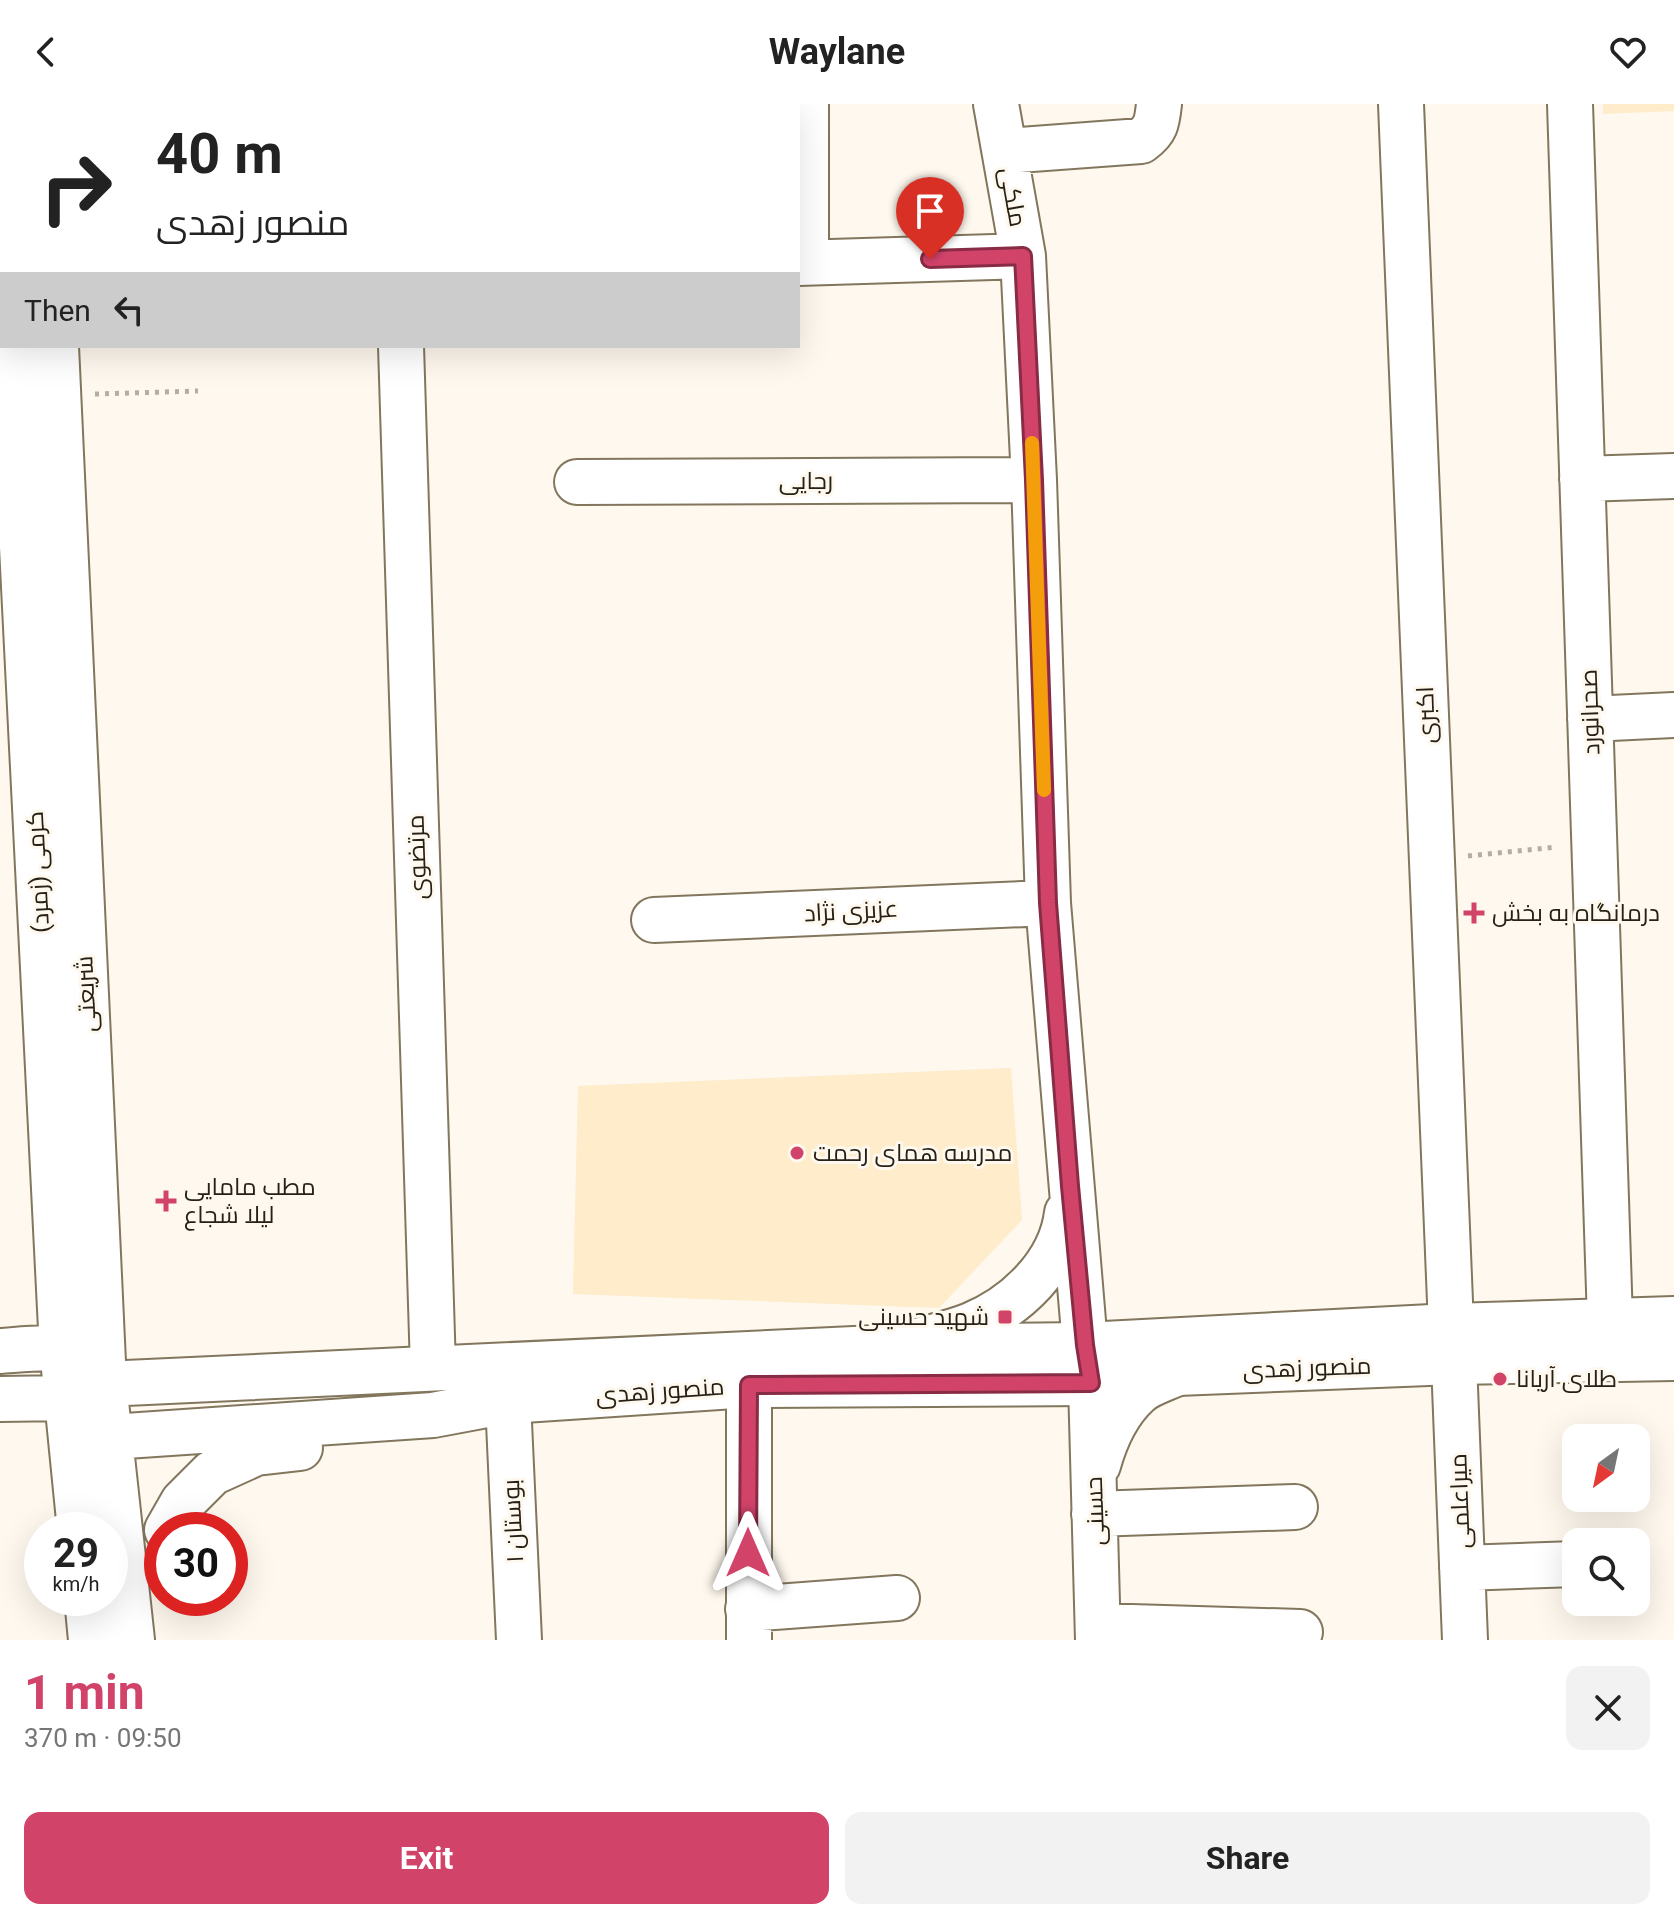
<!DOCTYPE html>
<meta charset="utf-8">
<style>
body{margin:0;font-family:Roboto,Cairo,sans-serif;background:#f2f2f2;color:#222;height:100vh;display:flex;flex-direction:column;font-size:30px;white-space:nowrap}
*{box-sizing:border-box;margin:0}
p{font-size:26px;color:#767676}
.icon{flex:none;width:44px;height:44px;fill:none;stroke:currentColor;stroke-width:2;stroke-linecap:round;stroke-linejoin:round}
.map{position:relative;height:1536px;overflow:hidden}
.sheet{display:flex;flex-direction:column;background:#fff;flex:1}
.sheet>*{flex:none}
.guide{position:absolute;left:0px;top:0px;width:800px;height:244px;box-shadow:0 8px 32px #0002;background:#fff;color:#222;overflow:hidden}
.needle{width:52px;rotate:213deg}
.fabs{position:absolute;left:1562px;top:1320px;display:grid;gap:16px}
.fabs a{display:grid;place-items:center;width:88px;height:88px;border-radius:16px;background:#fff;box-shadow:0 8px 32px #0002;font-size:40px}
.speed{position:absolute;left:24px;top:1408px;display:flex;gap:16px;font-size:40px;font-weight:700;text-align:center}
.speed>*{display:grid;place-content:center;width:104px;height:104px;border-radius:50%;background:#fff;box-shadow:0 8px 32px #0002;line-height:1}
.speed small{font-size:20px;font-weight:400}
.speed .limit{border:12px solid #d22;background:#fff;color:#111}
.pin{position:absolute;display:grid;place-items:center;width:68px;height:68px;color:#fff;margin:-82px -34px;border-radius:50% 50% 50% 0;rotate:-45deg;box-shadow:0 0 8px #0007}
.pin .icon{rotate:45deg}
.me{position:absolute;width:88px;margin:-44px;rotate:0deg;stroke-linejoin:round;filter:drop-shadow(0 0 6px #0008)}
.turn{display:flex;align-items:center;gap:28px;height:168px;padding:0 24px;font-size:36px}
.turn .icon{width:104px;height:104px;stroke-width:2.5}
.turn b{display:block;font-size:56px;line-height:68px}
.then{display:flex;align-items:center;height:76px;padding:0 24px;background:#0003;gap:16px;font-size:30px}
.round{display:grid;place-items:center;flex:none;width:84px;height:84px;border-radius:16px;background:#f2f2f2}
.head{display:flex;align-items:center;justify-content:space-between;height:136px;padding:0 24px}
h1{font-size:48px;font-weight:700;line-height:60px;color:#d2436a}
.button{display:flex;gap:16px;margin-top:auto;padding:16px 24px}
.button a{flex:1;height:92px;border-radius:16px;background:#d2436a;color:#fff;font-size:32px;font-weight:700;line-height:92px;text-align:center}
.button a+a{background:#f2f2f2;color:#222}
header{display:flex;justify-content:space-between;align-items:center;height:104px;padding:0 24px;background:#fff;font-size:36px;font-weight:700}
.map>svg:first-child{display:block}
.built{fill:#feecca}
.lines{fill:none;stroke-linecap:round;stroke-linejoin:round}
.minor-casing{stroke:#82765d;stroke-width:48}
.major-casing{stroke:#82765d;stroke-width:48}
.path{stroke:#b3ada3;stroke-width:5;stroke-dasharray:4 6;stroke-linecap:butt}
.minor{stroke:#fff;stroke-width:44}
.major{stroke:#fff;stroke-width:44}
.route-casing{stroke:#882c45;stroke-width:20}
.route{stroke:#d2436a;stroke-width:14}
.slow{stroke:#f59e0b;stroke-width:14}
.poi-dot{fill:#d2436a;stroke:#fef8ee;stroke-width:3}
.labels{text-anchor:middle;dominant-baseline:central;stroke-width:6;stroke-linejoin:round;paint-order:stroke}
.street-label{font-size:24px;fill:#262117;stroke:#fef8ee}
.poi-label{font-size:24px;fill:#262117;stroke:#fef8ee;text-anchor:start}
</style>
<header><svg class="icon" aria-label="back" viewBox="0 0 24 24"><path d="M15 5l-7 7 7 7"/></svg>Waylane<svg class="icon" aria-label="heart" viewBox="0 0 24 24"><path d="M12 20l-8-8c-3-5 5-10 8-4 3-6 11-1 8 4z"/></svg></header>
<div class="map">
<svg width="1674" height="1536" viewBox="0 0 1674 1536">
<rect width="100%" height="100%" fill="#fef8ee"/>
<path class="built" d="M1603,0H1674V7L1603,10Z
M1011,964L1022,1116L939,1204L573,1190L578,982Z"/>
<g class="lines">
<defs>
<path id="minor" d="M393,0V2
M622,0V2
M806,0V158
M996,0L1023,152L1034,376L1048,799L1085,1241
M1401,0L1451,1222
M1570,0L1610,1217
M1005,47L1141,37C1156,26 1157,19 1159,0
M798,159L1023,152
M401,242L433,1264
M1582,375L1674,372
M577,378L1034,376
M1590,615L1674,611
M654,816L1048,799
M917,1237C935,1232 954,1228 971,1221C1017,1202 1061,1160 1067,1109
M1454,1258L1465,1536
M1091,1279L1098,1536
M749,1281V1536
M508,1297L519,1536
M1098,1361C1105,1336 1117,1308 1138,1289C1147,1280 1165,1275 1177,1269
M1094,1410L1295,1403
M1462,1464L1576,1460
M748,1505L897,1494
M1098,1522L1300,1528"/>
<path id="major" d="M0,0L2,39
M45,0V2
M12,242L62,1245L80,1426
M56,242L104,1280L132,1536
M0,1247C18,1246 57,1241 72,1248C86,1254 96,1267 104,1280L897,1243L1085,1241L1451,1222L1674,1215
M0,1295L67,1294C79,1316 87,1324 111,1333L433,1311L508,1297L749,1281L1091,1279L1177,1269L1454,1258L1674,1254
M167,1426L183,1398L212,1369L256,1349L300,1344
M87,1494L91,1536"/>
</defs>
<use href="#minor" class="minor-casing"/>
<use href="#major" class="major-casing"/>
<path class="path" d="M183,0V2
M95,290L198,287
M1468,752L1557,743"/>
<use href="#minor" class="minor"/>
<use href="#major" class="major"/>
</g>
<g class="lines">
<defs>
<path id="route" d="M748,1449L749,1281L1091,1279L1085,1241L1070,1082L1048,799L1034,376L1023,152L930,155"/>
</defs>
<use href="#route" class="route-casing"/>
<use href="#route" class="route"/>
<path class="slow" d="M1032,339L1044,686"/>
</g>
<g class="poi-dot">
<path d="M1470 797h8v8h8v8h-8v8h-8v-8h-8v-8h8z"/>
<circle cx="797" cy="1049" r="8"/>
<path d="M162 1085h8v8h8v8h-8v8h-8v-8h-8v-8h8z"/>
<rect x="997" y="1205" width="16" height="16" rx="4"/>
<circle cx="1500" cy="1275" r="8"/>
</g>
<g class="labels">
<g class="street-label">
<text transform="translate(1013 93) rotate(80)">ملکی</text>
<text x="806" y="377">رجایی</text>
<text transform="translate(1590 608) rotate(-92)">صحرانورد</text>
<text transform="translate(1426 611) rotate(-92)">اکبری</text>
<text transform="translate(417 753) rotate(-92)">مرتضوی</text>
<text transform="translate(38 768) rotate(-93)">کرمی (زمرد)</text>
<text transform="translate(851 807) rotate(-3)">عزیزی نژاد</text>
<text transform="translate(86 890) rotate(-93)">شریعتی</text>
<text transform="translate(1307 1264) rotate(-2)">منصور زهدی</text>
<text transform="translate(660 1287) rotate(-4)">منصور زهدی</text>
<text transform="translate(1460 1397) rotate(-92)">میراعلمی</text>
<text transform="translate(1095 1407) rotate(-92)">حسینی</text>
<text transform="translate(513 1417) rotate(-93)">بوستان ۱</text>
</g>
<g class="poi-label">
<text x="1492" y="809">درمانگاه به بخش</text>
<text x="813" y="1049">مدرسه همای رحمت</text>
<text x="184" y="1083">مطب مامایی<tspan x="184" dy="28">لیلا شجاع</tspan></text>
<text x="989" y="1213" text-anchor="end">شهید حسینی</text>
<text x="1516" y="1275">طلای آریانا</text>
</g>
</g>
</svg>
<div class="fabs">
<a><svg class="needle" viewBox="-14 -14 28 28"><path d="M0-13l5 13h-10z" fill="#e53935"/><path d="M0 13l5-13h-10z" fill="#767676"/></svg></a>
<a><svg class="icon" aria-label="search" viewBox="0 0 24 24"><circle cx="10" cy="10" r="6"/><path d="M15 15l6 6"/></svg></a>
</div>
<div class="speed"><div>29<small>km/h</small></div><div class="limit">30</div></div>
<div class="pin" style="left:930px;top:155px;background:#d93025"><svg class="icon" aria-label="arrive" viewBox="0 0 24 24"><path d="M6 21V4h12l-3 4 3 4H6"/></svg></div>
<svg class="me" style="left:748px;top:1449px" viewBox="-20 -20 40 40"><path d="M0-17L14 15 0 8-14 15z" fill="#d2436a" stroke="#fff" stroke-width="4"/></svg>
<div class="guide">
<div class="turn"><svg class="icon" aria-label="right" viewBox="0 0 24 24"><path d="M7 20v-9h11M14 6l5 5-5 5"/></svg><div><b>40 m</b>منصور زهدی</div></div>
<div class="then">Then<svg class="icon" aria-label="left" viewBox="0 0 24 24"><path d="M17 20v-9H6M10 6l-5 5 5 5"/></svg></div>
</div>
</div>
<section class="sheet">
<div class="head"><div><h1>1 min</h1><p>370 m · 09:50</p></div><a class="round"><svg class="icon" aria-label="close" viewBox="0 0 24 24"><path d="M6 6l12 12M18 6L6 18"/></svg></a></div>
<div class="button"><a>Exit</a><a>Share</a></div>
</section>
